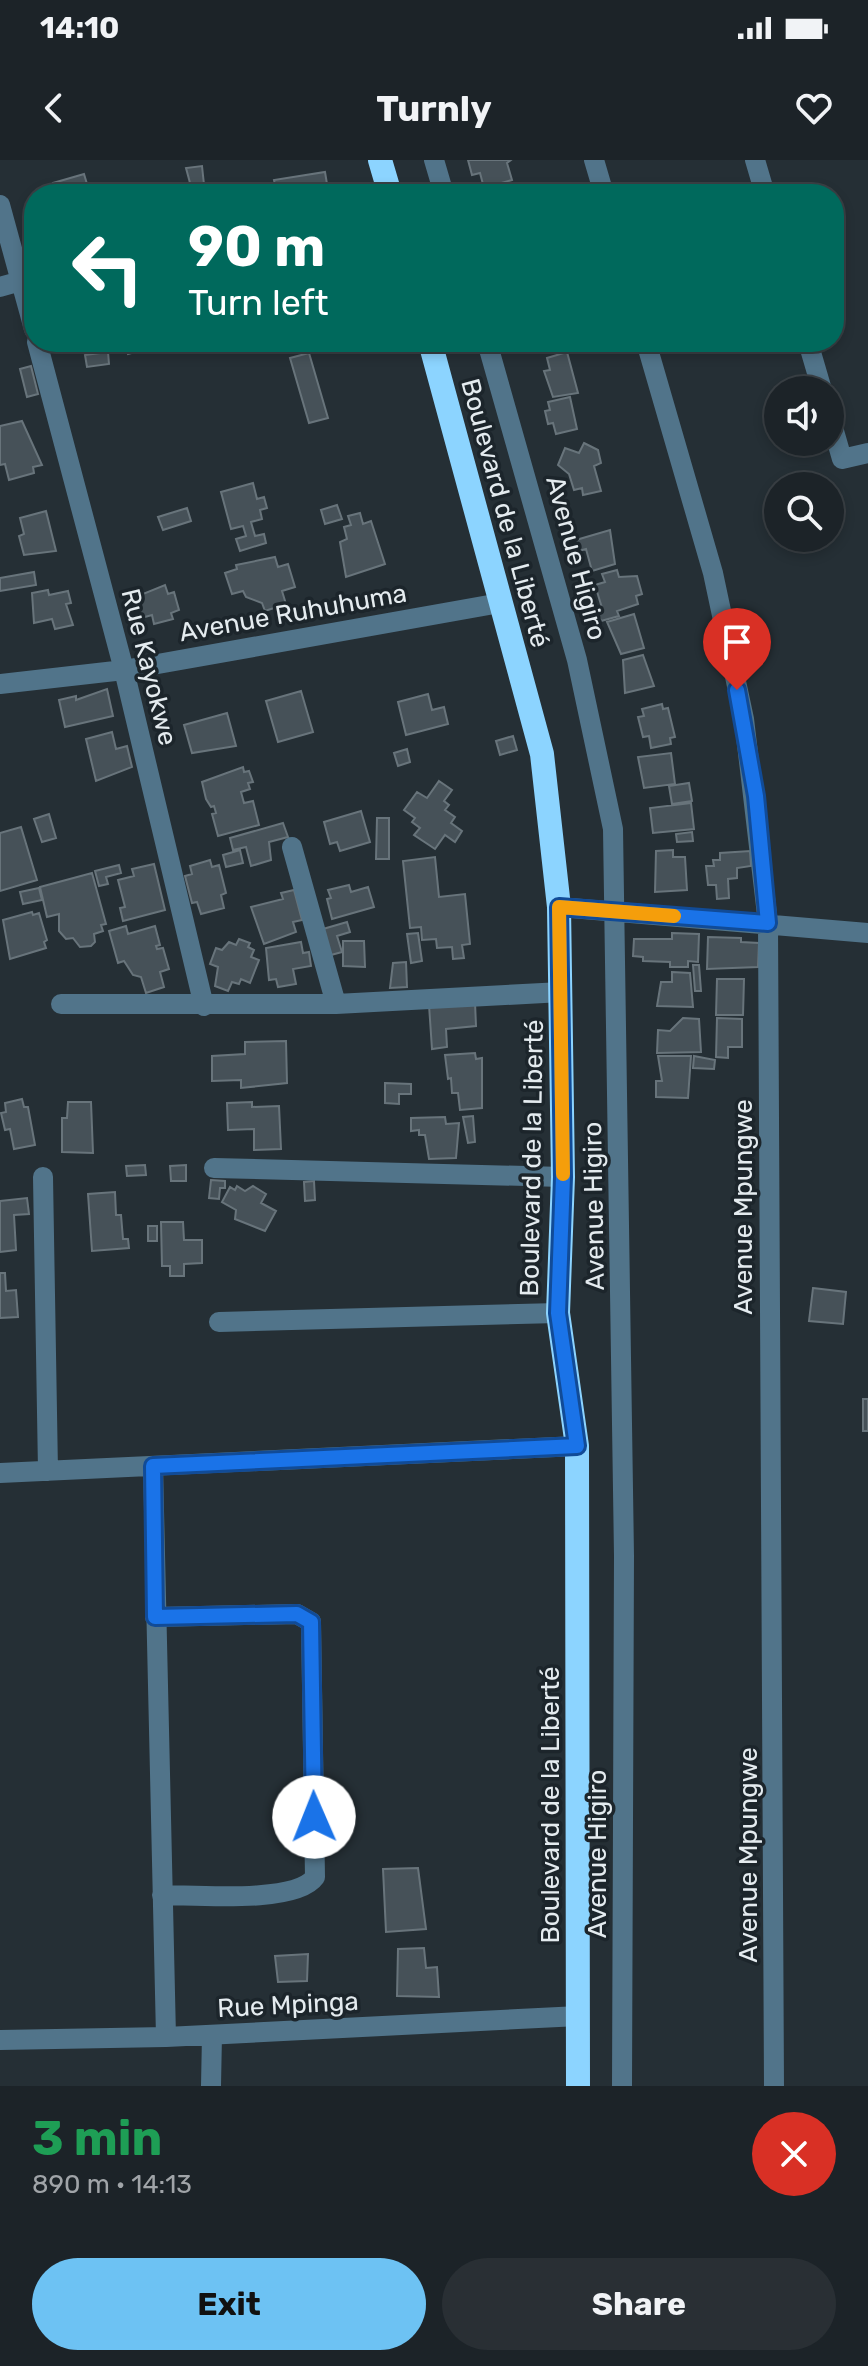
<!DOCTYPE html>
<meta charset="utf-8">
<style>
body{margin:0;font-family:Rubik,sans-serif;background:#292f34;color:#f1f3f6;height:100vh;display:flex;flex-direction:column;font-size:30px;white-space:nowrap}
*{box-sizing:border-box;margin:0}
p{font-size:26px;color:#a0a4a8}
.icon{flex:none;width:44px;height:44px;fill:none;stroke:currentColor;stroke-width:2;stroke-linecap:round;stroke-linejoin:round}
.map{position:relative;height:1926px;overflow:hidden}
.side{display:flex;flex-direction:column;background:#1c2328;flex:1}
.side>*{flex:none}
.hud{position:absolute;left:24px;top:24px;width:820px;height:168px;border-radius:32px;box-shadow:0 4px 12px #0003,0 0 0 2px #3a4045;background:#00695c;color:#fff;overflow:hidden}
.controls{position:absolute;left:764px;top:216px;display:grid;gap:16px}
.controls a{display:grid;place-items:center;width:80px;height:80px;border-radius:50%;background:#1c2328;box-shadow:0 4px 12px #0003,0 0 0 2px #3a4045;font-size:40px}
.pin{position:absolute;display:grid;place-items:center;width:68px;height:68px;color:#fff;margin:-82px -34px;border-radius:50% 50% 50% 0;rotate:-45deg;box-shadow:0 0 8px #0007}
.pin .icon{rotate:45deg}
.me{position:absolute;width:88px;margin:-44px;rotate:359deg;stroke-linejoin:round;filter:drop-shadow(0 0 6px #0008)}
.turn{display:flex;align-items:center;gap:28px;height:168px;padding:0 32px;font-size:36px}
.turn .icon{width:104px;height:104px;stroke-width:2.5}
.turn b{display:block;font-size:56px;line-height:68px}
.round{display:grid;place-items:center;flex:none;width:84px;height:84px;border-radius:42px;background:#292f34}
.summary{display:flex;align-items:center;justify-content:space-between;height:136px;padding:0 32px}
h1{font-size:48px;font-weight:700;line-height:60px;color:#1e9e55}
.button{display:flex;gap:16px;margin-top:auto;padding:16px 32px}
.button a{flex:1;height:92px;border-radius:48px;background:#6dc2f3;color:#111;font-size:32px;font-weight:700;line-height:92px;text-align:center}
.button a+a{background:#292f34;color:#f1f3f6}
.status{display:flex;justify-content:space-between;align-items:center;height:56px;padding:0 40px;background:#1c2328;direction:ltr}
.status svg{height:22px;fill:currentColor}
header{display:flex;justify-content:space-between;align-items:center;height:104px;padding:0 32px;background:#1c2328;font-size:36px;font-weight:700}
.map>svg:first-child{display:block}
.building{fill:#465158;stroke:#68747b;stroke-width:2}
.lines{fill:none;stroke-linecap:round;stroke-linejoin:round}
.minor{stroke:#51748a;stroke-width:20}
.highway{stroke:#8cd4ff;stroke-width:24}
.route-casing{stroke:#114b97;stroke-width:20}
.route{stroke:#1a73e8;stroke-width:14}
.slow{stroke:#f59e0b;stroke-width:14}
.labels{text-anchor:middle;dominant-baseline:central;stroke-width:7;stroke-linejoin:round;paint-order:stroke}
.street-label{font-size:26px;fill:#e4ebef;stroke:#1c252b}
</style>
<div class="status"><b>14:10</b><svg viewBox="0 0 49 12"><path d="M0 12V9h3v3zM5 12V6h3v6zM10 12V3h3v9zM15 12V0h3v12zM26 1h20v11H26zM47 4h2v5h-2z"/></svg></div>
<header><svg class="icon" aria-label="back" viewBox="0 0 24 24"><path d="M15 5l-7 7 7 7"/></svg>Turnly<svg class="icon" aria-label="heart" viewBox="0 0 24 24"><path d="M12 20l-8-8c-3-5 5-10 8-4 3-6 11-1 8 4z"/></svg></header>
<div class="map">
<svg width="868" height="1926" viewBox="0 0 868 1926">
<rect width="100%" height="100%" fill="#252f35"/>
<path class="building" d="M468,0H511L507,3L512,20L484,28L480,13L472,15Z
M202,6L205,34H193L186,8Z
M325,12L328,30L324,34H277L274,20Z
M84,14L90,34H56L53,23Z
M125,182H152L153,187L128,194Z
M108,192L109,204L87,207L85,195Z
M567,192L578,233L553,237L544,211L550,210L547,198Z
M309,193L328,258L309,263L290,198Z
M31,206L38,234L27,237L20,209Z
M570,237L577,269L556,274L553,263L548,264L545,251L550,250L548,242Z
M22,261L42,305L33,307L34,313L9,320L5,304L0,305V266Z
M584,283L598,290L601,303L594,306L601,331L583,335L582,328L574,330L569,314L558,305L565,288L579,293Z
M253,323L257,339L264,337L267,348L260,350L262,359L251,362L255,376L264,374L266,383L240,391L236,379L246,376L243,366L231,369L221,332Z
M337,345L342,359L325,364L321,350Z
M187,348L191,361L163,370L158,357Z
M46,351L56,391L24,395L19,376L24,374L20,358Z
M360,353L363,364L371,361L385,404L346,417L340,382L347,379L344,367L351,365L348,356Z
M610,370L615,404L592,411L586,389L579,391L576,380Z
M275,397L278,407L288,404L295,427L282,431L286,444L265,451L262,443L246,437L243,431L232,434L225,413L237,409L236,405Z
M617,410L619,417L637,416L642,434L636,436L638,444L617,451L619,456L601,461L597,450L602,448L595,425L605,422L602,414Z
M34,412L36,425L0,431V418Z
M165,425L168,434L174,432L179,450L171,453L173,459L154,464L152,455L134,460L128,440Z
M48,430L49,435L68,431L71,443L66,444L73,465L55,469L52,459L34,463L32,433Z
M634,454L644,488L621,494L607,462Z
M643,495L654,526L625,533L623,500Z
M107,529L113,556L65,567L59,540L76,536V540Z
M301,531L313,572L278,582L266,541Z
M428,534L432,550L444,547L448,564L406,575L398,542Z
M662,544L663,549L668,548L675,577L670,578L671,584L651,588L649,576L643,577L638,557L644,556L642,549Z
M227,553L236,586L192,593L184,565Z
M112,572L116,589L127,586L132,607L96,621L86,579Z
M513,576L517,590L500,595L496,581Z
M407,589L410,602L398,606L394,593Z
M671,593L675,624L644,628L638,597Z
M243,607L244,612L249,611L253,622L248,623L250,629L241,632L244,643L253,641L259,665L218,676L212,654L216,653L214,646L211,647L206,639L202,622Z
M439,621L452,630L444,641L449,645L445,650L455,657L451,663L462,671L455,682L445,675L435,689L414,675L420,668L412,662L415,658L404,650L417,632L427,638Z
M689,623L692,641L672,644L669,626Z
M691,643L694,669L653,673L650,648Z
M361,651L370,682L340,691L337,682L330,684L324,662Z
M49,654L56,678L42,682L34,659Z
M377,658H389V699H376Z
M283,663L288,677L269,682L271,700L251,706L246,687L233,690L230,678Z
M21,667L37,720L0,731V673Z
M692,672L693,681L677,682L676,674Z
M240,690L243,703L226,707L223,695Z
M673,690V697H685L687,730L655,732L656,691Z
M750,691L751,706L737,708V718L728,719L729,738L717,739L716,725H708L706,706H714L713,700H720V693Z
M435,697L439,737L465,734L470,784L462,785L464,798L453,799L452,787L437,788L436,779L422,780L421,767L410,768L403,701Z
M210,700L212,707L219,705L226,733L221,735L224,748L201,754L197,742L192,743L185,716L192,714L190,706Z
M154,704L165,750L123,761L120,748L125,747L118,720L134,716L132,709Z
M119,705L121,713L106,717L108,724L99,726L95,711Z
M92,713L106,764L101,765L103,771L94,774L95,782L91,786L80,787L73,778L66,779L59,771V754L47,757L40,727Z
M349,725L351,732L368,727L374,747L332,759L327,739L331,738L328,730Z
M39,728L42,740L23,744L20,732Z
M294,730L302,760L293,762L296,772L264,784L251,747L283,739L281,733Z
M32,752L33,755L39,753L47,780L44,782L46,788L10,799L3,760Z
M347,762L350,772L337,776L342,792L331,795L323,769Z
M126,766L128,774L155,766L160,785L156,786L157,789L163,788L169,809L160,812L164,827L146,833L141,817L133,815L124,801L118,803L109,771Z
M418,773L422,801L411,803L407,774Z
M672,773L699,774L698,802L688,801V807H670V802L643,801V797L633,796L634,779H672Z
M708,777L741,778V782L759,783L758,807L707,809Z
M239,779L250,783L248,787L254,790L251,797L259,800L250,823L241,819L239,824L232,822L228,831L215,826L218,807L210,804L216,788L222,790L229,782L236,785Z
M343,781H364L365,807L343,806Z
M301,782L303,793L309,792L311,806L293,809L296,824L278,827L276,819L269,820L266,788Z
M406,802L407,827L390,828L393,803Z
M693,805H699L701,831H695Z
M672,812L690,813L693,847L657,846L661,822H672Z
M717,819H744L743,855H716Z
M475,842L476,866L446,869L447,887L432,889L429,845Z
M683,858L699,859L701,892L657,893L658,870L670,871Z
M717,858L742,859V887H728V898L716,897Z
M286,881L287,923L241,928V920L212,921V896L245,894V882Z
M475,893L476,899L482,898V948L460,950L458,933H452L451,918L448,919L445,895Z
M658,896H691L688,938L656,937V921H662Z
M694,896L715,900L714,909L693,908Z
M385,923L411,924V934H399V944L385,943Z
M22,939L24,947H28L35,985L14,989L10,969L5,970L1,953L6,952L5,943Z
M68,942H91L93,993L62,992V958H67Z
M252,942V947L279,946L281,989L254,990V969L228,970L227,943Z
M473,956L475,982L468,983L463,957Z
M445,957L446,964L459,963L456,998L429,999L425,975H419V970L411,971V958Z
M145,1005L146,1015L127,1016L126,1006Z
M186,1005V1021H171L170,1006Z
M211,1020L225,1021V1028H220L219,1039L209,1038Z
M314,1021L315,1040L305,1041L304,1022Z
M237,1026L245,1031L253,1026L266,1034L261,1043L276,1051L265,1071L235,1059L236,1050L222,1042L230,1027L235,1030Z
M115,1032L116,1055H121L123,1079H128L129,1088L92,1091L88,1034Z
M27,1038L29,1054L14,1055L16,1090L0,1092V1041Z
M161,1062H183L184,1080H202V1103L184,1104V1116H170V1106H162Z
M148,1066H157V1081H148Z
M0,1113H5L6,1131L16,1130L18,1157L0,1158Z
M813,1128L846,1132L843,1164L809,1161Z
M863,1239H868V1271H863Z
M418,1708L426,1769L386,1772L383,1709Z
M424,1788L426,1808L437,1807L439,1837L397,1836L398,1789Z
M308,1794L307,1821L278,1822L275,1796Z"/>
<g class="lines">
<path class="minor" d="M434,0L444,34
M594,0L604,34
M755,0L765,34
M0,45L34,169
M0,127L21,121
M37,182L124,510L204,846
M487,182L577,500L613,669L624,1396L622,1926
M646,182L713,413L744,559L768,763L774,1926
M808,182L822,230
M830,257L842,299L868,293
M0,524L124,510L500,443
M292,687L336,844
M559,747L868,773
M61,844H336L562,832
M214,1008L563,1017
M43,1017L48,1311
M219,1162L558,1153
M153,1306L166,1877
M0,1313L577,1286
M155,1457L297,1454L311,1462L315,1717C296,1744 195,1735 162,1735
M0,1880L166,1877L579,1856
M211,1926L212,1875"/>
<path class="highway" d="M380,0L390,34
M430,182L542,594L559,747L563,1017L558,1153L577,1286L578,1926"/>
</g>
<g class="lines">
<defs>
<path id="route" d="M314,1657L311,1462L297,1454L155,1457L153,1306L577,1286L558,1153L563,1017L559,747L768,763L756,636L737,530"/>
</defs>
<use href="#route" class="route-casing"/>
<use href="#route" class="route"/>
<path class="slow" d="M563,1014L559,747L674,756"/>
</g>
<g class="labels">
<g class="street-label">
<text transform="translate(505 353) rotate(75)">Boulevard de la Liberté</text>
<text transform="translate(576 398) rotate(75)">Avenue Higiro</text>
<text transform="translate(293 453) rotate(-10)">Avenue Ruhuhuma</text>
<text transform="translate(149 507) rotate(76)">Rue Kayokwe</text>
<text transform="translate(532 998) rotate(-89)">Boulevard de la Liberté</text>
<text transform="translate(594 1046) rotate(-91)">Avenue Higiro</text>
<text transform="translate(743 1047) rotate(-90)">Avenue Mpungwe</text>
<text transform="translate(550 1645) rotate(-90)">Boulevard de la Liberté</text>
<text transform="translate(597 1694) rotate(-90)">Avenue Higiro</text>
<text transform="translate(748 1695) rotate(-90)">Avenue Mpungwe</text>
<text transform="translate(288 1845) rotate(-3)">Rue Mpinga</text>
</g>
</g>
</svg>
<div class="controls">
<a><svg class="icon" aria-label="sound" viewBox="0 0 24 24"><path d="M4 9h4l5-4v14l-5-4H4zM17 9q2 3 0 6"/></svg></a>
<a><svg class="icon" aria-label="search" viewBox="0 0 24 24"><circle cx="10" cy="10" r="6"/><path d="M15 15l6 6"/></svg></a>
</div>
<div class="pin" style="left:737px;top:530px;background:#d93025"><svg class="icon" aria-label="arrive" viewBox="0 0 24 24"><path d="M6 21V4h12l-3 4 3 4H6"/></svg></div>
<svg class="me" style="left:314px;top:1657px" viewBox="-20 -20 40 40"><circle r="19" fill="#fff"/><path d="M0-13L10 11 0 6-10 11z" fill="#1a73e8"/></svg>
<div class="hud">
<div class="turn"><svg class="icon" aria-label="left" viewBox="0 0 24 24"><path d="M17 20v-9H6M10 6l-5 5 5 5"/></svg><div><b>90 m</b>Turn left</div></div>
</div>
</div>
<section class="side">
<div class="summary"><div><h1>3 min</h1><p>890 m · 14:13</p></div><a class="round" style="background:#d93025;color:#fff"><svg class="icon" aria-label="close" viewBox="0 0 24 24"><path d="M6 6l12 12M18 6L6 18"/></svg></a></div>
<div class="button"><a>Exit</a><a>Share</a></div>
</section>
